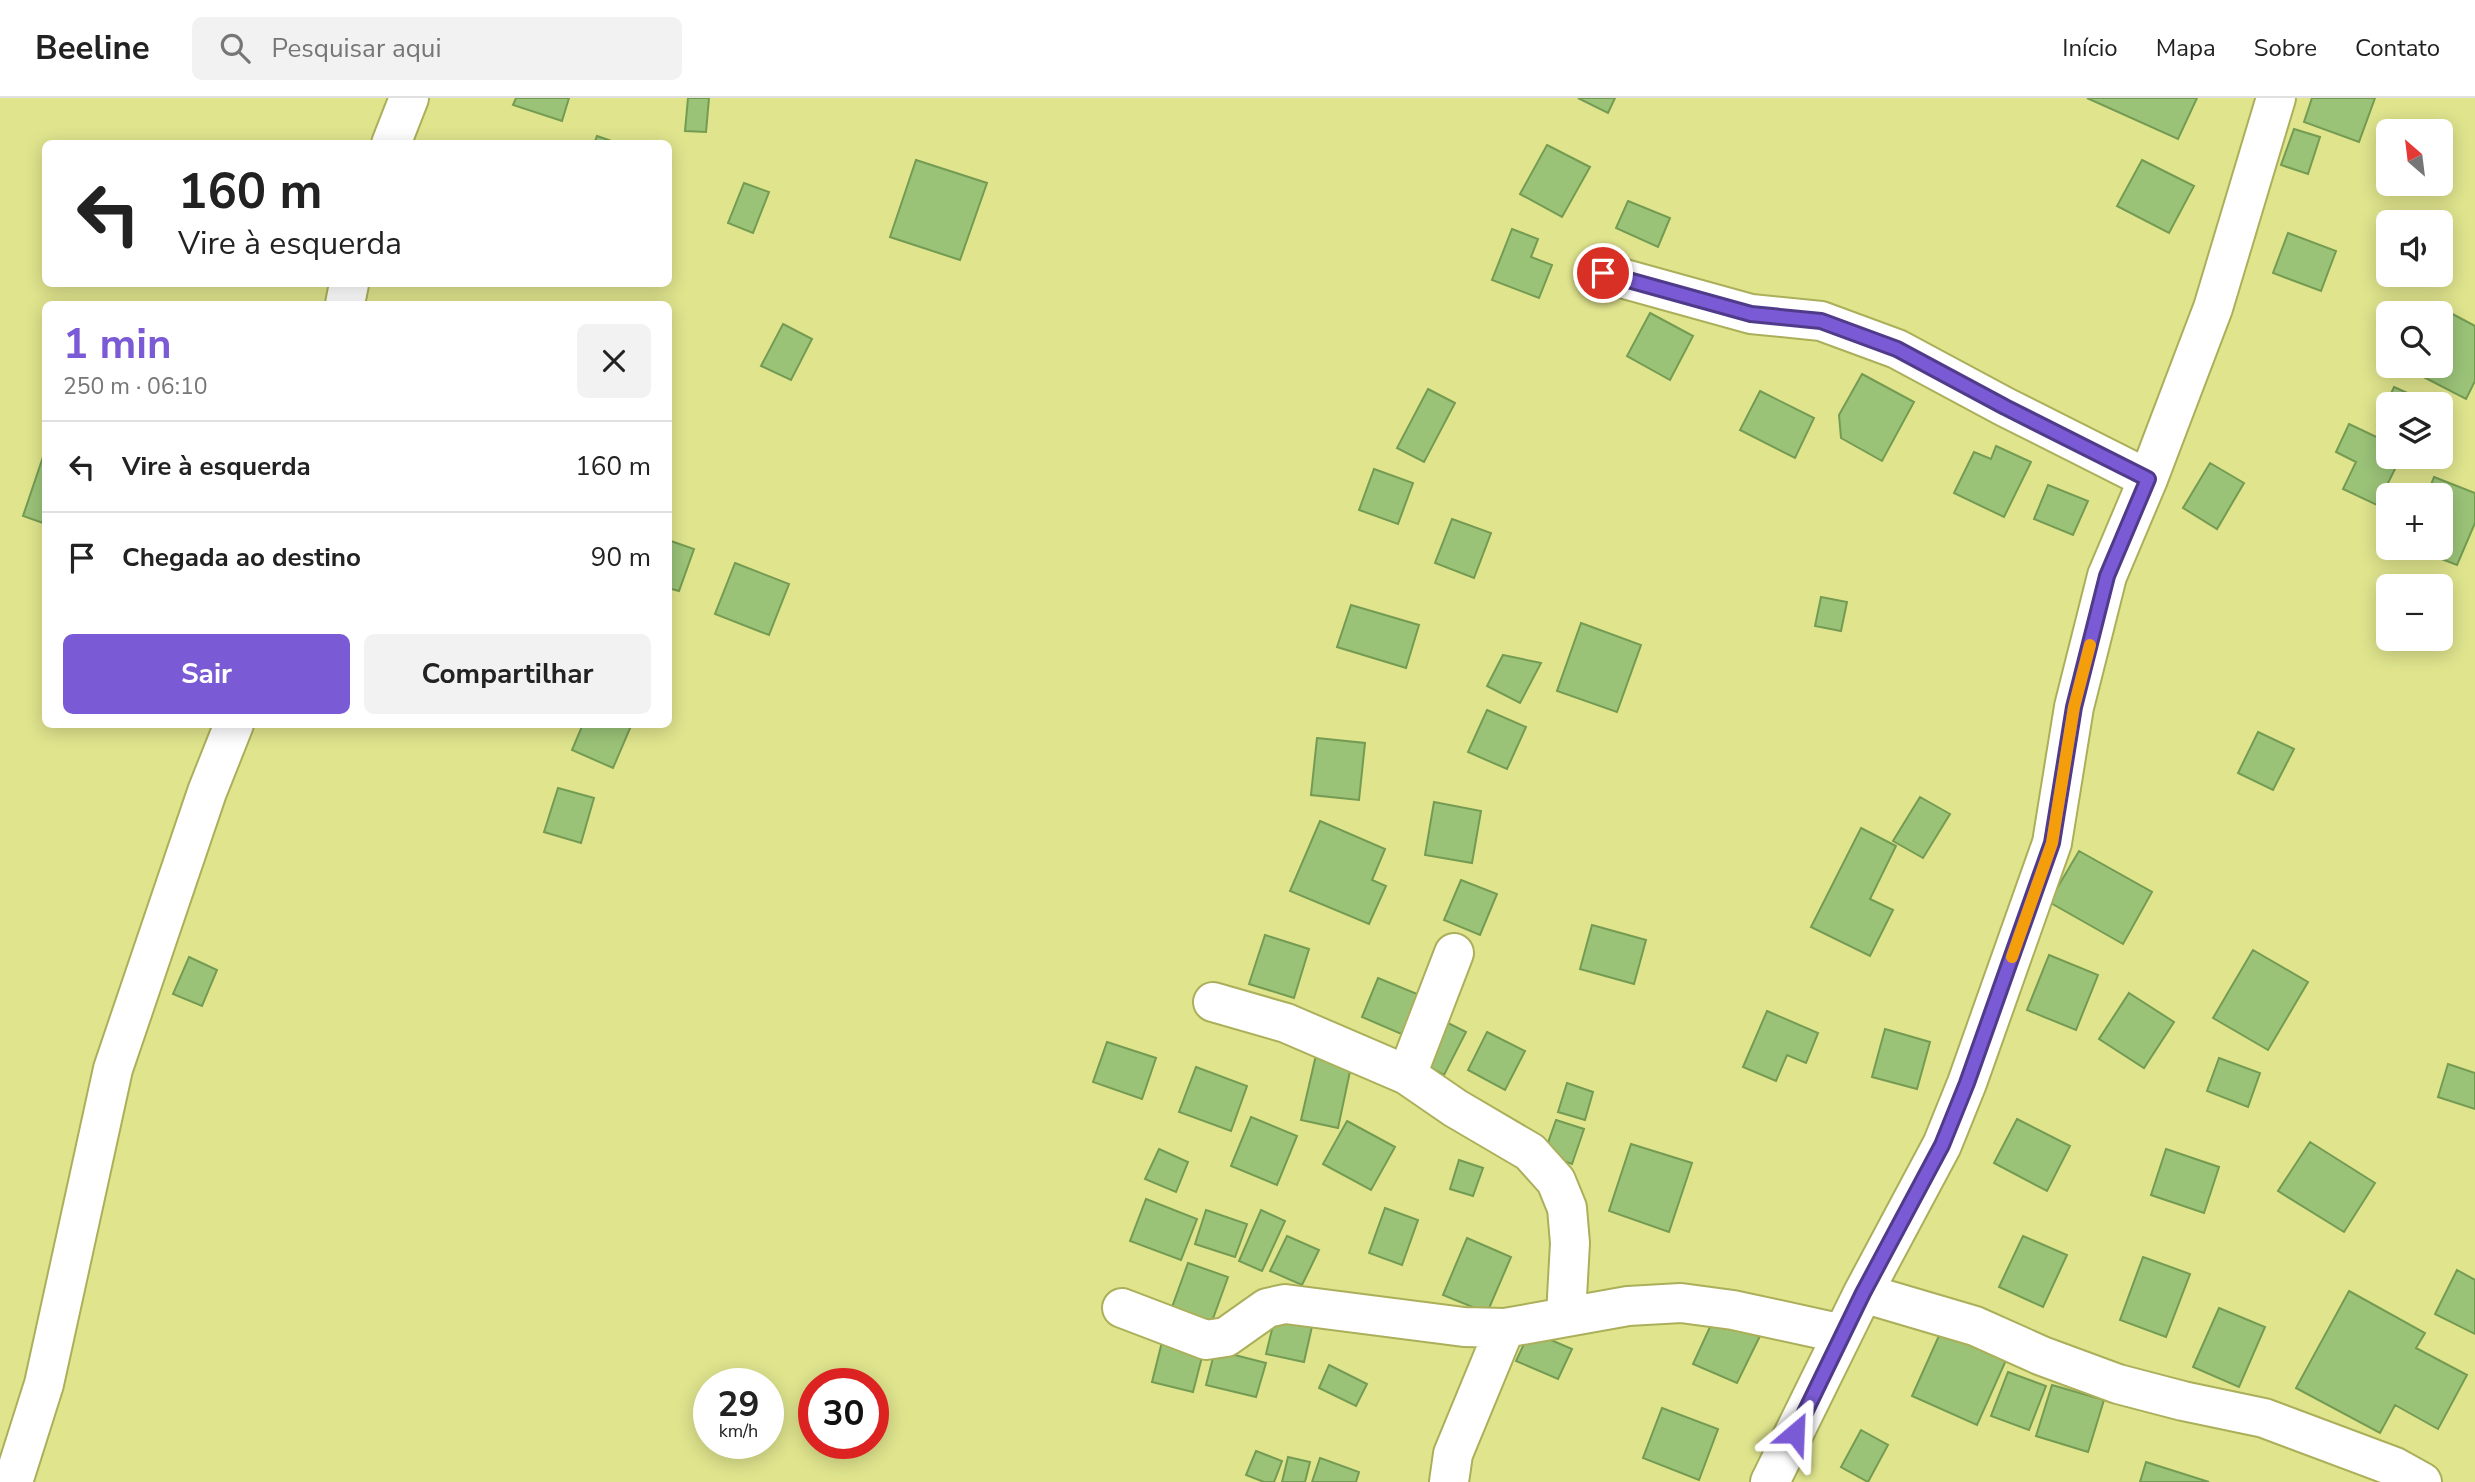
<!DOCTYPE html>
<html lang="pt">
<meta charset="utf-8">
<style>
body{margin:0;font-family:"Nunito Sans",sans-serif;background:#f2f2f2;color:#222;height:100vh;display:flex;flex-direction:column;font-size:26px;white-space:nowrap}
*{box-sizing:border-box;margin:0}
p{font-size:23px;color:#767676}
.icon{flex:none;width:38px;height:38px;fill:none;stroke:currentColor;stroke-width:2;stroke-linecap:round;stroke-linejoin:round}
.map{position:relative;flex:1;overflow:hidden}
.details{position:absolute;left:42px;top:203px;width:630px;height:427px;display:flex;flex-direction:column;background:#fff;border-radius:10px;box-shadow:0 4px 18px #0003}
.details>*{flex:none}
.hud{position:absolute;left:42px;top:42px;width:630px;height:147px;border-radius:10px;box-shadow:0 4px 18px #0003;background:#fff;color:#222;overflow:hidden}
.needle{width:46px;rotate:332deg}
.tools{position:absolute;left:2376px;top:21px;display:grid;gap:14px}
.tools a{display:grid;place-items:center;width:77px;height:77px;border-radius:10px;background:#fff;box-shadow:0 4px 18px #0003;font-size:35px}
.speed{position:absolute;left:693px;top:1270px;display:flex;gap:14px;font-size:35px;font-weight:700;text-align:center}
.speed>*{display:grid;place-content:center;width:91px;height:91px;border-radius:50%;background:#fff;box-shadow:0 4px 18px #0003;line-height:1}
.speed small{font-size:18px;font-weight:400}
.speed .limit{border:10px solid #d22;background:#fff;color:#111}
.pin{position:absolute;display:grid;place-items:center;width:60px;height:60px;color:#fff;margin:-30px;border:4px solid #fff;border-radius:50%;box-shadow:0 2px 7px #0007}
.me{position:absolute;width:77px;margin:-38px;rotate:26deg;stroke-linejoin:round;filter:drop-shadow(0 0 5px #0008)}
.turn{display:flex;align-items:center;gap:24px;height:147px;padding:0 21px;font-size:32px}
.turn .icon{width:91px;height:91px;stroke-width:2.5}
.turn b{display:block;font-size:49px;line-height:60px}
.round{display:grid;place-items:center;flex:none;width:74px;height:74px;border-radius:10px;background:#f2f2f2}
.summary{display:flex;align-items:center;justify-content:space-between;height:119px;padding:0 21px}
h1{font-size:42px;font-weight:700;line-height:52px;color:#7b5bd5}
.primary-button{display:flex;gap:14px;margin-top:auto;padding:14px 21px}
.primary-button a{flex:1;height:80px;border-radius:10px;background:#7b5bd5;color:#fff;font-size:28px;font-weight:700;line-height:80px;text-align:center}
.primary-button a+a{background:#f2f2f2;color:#222}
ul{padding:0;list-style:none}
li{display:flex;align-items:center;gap:21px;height:91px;padding:0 21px;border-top:2px solid #e0e0e0}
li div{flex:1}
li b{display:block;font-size:26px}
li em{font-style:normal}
header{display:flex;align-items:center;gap:42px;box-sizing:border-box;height:98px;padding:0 35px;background:#fff;border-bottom:2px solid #e0e0e0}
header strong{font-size:33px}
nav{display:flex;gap:38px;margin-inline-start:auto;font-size:24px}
.search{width:490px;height:63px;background:#f2f2f2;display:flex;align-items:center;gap:18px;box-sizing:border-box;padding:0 24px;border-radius:10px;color:#767676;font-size:26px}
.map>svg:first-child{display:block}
.building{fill:#9bc378;stroke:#749b52;stroke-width:2}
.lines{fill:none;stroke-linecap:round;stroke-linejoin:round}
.street-casing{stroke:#abaf5a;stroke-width:42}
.street{stroke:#fff;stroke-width:38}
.route-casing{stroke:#503b8a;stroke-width:18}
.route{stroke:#7b5bd5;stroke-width:12}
.slow{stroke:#f59e0b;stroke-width:12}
</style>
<header>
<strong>Beeline</strong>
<div class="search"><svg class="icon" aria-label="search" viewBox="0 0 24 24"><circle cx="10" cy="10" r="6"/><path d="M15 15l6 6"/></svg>Pesquisar aqui</div>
<nav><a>Início</a><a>Mapa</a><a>Sobre</a><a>Contato</a></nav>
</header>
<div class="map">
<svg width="2475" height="1384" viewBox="0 0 2475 1384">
<rect width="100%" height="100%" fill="#dfe48d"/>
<path class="building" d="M516,0H569L562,23L513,7Z
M688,0H709L706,34L685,33Z
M1578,0H1615L1608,15Z
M2087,0H2197L2178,41Z
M2312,0H2375L2359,44L2304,24Z
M2294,31L2320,39L2308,76L2281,67Z
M597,38L620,46H594Z
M1547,47L1590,69L1562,119L1520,96Z
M916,62L987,85L960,162L890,139Z
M2142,62L2194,88L2169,135L2117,108Z
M744,85L769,94L753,135L728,125Z
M1628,103L1670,120L1658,149L1616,130Z
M1512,131L1538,141L1531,159L1552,167L1539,200L1492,182Z
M2288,135L2336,153L2321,193L2273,175Z
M2445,212L2475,228V283L2466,301L2412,273L2415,268H2441V220Z
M1650,215L1693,238L1670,282L1627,258Z
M783,226L812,241L791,282L761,268Z
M1862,276L1914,304L1882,363L1841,340L1839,317Z
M2394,289L2432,306H2389V331L2377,326Z
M1428,291L1455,305L1424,364L1397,350Z
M1760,293L1814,320L1795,360L1740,332Z
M2349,326L2389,345V359H2401L2377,407L2343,391L2356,364L2336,354Z
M1996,348L2031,364L2004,419L1954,395L1974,354L1991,361Z
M45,353H46V426L23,418Z
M2210,365L2244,385L2217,431L2183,410Z
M1374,371L1413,385L1398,426L1359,412Z
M2434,379L2475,395V425L2457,467L2413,450H2441V397H2427Z
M2048,387L2088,403L2073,437L2034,421Z
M1452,421L1491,435L1474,480L1435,465Z
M668,442L694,451L679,493L668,490Z
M735,465L789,486L769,537L715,516Z
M1821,499L1847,504L1841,533L1815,528Z
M1351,507L1419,527L1406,570L1337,549Z
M1581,525L1641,547L1617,614L1557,593Z
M1503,557L1541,565L1520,605L1487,588Z
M1487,612L1526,629L1507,671L1468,654Z
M583,626L631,628L613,670L572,652Z
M2258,634L2294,651L2273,692L2238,675Z
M1317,640L1365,645L1359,702L1311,697Z
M558,690L594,700L581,745L544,734Z
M1920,699L1950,716L1923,760L1893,743Z
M1434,704L1481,713L1472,765L1425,757Z
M1320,723L1385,751L1372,782L1386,788L1369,826L1290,793Z
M1861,730L1896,748L1870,801L1893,812L1870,858L1811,829Z
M2079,753L2152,794L2123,846L2049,804Z
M1461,782L1497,796L1480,837L1444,822Z
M1592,827L1646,842L1634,886L1580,871Z
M1265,837L1309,851L1294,900L1249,886Z
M2253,852L2308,884L2268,952L2213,920Z
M2049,857L2098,877L2076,932L2027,912Z
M189,859L217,872L202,908L173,896Z
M1378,880L1422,898L1406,938L1362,919Z
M2129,895L2174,924L2144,970L2099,941Z
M1767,913L1818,935L1806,965L1787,957L1776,983L1743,969Z
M1438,920L1466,934L1444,977L1416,962Z
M1885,931L1930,944L1917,991L1872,979Z
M1487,934L1525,953L1505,992L1468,972Z
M1107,944L1156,960L1142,1001L1093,984Z
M1316,957L1352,964L1338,1030L1301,1022Z
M2219,960L2260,975L2248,1009L2207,993Z
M2448,966L2475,975V1011L2438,999Z
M1196,969L1247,988L1231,1033L1179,1014Z
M1567,985L1593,994L1585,1022L1558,1014Z
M1251,1019L1297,1038L1277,1087L1231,1068Z
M2017,1021L2070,1048L2047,1093L1994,1065Z
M1556,1022L1584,1031L1572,1066L1544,1056Z
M1347,1023L1395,1049L1371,1092L1323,1066Z
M2310,1044L2375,1085L2344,1134L2278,1093Z
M1631,1046L1692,1065L1669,1134L1609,1113Z
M1159,1051L1188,1064L1176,1094L1145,1081Z
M2166,1051L2219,1069L2204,1115L2151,1097Z
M1459,1062L1483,1070L1473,1098L1450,1091Z
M1146,1101L1197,1121L1181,1162L1130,1143Z
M1385,1110L1418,1122L1402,1167L1369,1155Z
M1206,1112L1247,1126L1235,1159L1195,1146Z
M1261,1112L1285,1123L1262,1173L1239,1163Z
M1287,1138L1319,1152L1302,1187L1270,1173Z
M2023,1138L2067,1157L2043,1209L1999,1189Z
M1467,1140L1511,1159L1487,1215L1443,1197Z
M2143,1159L2190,1176L2166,1239L2120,1222Z
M1188,1165L1228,1179L1211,1226L1171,1212Z
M2457,1172L2475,1182V1236L2435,1216Z
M2349,1193L2425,1235L2416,1250L2467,1277L2438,1331L2395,1307L2380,1335L2296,1290Z
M2219,1210L2265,1229L2239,1289L2193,1269Z
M1276,1215L1313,1224L1304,1264L1266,1256Z
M1715,1218L1760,1238L1737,1285L1693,1266Z
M1946,1222L2011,1251L1977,1327L1912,1298Z
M1530,1233L1572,1251L1558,1281L1516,1263Z
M1162,1244L1203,1255L1193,1294L1152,1284Z
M1215,1252L1266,1265L1256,1299L1206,1287Z
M1329,1267L1367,1286L1356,1308L1319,1290Z
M2008,1274L2046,1288L2029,1332L1991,1318Z
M2052,1287L2104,1302L2088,1354L2036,1338Z
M1662,1310L1718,1331L1699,1382L1643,1360Z
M1861,1332L1888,1347L1868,1384L1841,1369Z
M1256,1353L1282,1363L1274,1384H1264L1246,1377Z
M1288,1359L1310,1364L1305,1384H1282Z
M1320,1360L1359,1374L1356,1384H1312Z
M2146,1364L2209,1384H2140Z"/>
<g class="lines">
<defs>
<path id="street" d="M391,46L409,0
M1603,175L1751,216L1821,223L1897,251L2005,309L2148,381
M345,206L349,186
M1213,904L1286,925L1407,977L1455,1010L1530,1054L1556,1083L1567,1110L1570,1145L1566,1217
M1407,977L1454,855
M1863,1195L1975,1228L2042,1258L2118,1286L2183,1303L2264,1320L2395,1369L2422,1384
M1122,1210L1206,1242L1226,1239L1267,1210L1285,1206L1464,1229L1505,1230L1628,1208L1681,1205L1733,1212L1843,1236
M13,1384L44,1286L113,971L207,694L234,626
M1449,1384L1453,1356L1505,1230
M1770,1384L1863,1195L1942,1047L1967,985L2052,745L2074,609L2107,478L2148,381L2213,210L2276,0"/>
</defs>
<use href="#street" class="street-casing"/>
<use href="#street" class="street"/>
</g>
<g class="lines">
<defs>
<path id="route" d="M1603,175L1751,216L1821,223L1897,251L2005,309L2148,381L2107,478L2074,609L2052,745L1967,985L1942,1047L1863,1195L1795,1335"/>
</defs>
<use href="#route" class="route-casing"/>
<use href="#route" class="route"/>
<path class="slow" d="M2012,859L2052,745L2074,609L2090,547"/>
</g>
</svg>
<div class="tools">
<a><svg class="needle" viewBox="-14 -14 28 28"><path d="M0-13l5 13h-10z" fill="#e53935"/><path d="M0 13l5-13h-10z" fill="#767676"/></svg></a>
<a><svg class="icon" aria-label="sound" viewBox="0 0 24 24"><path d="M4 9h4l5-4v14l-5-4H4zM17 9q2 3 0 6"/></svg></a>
<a><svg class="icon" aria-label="search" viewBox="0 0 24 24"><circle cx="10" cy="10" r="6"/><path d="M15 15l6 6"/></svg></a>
<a><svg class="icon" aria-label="layers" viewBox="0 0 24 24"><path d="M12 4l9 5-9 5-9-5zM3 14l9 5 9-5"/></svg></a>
<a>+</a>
<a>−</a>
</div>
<div class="speed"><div>29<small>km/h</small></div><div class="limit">30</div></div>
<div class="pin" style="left:1603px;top:175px;background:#d93025"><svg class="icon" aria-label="arrive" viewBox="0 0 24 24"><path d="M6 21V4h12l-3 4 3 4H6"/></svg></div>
<svg class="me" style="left:1795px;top:1335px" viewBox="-20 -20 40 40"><path d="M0-17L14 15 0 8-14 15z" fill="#7b5bd5" stroke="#fff" stroke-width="4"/></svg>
<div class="hud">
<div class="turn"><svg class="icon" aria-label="left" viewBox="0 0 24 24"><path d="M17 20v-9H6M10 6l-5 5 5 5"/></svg><div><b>160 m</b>Vire à esquerda</div></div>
</div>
<section class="details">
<div class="summary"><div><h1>1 min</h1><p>250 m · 06:10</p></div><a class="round"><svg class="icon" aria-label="close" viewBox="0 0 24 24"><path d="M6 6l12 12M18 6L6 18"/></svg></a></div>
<ul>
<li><svg class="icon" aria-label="left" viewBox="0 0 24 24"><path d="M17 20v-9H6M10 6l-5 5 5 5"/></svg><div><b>Vire à esquerda</b></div><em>160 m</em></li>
<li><svg class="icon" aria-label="arrive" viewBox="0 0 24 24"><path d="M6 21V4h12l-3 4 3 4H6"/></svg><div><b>Chegada ao destino</b></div><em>90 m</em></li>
</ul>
<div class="primary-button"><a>Sair</a><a>Compartilhar</a></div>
</section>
</div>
